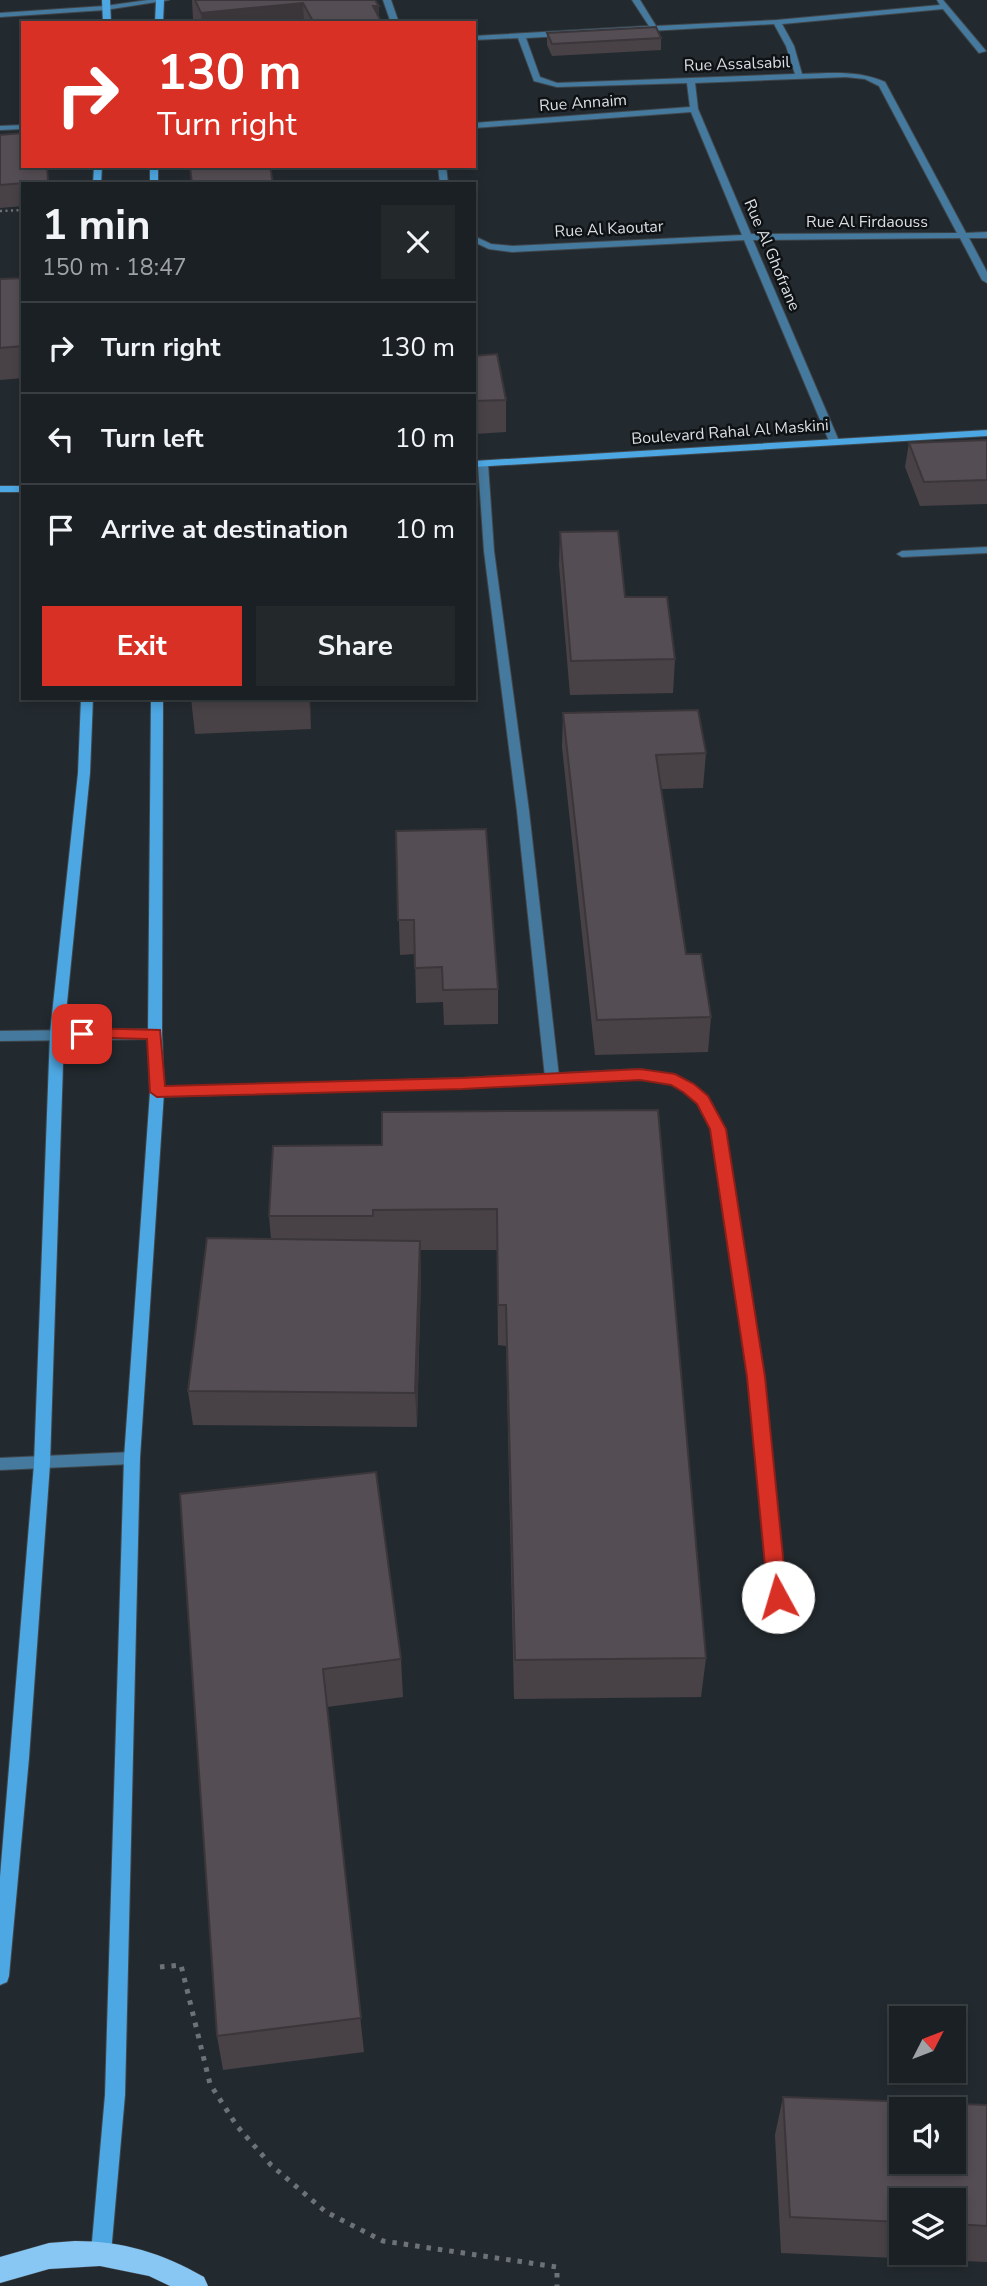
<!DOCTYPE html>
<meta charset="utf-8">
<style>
body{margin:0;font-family:"Nunito Sans",sans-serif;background:#23282b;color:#f1f3f6;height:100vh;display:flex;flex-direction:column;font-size:26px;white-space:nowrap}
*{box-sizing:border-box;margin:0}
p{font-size:23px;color:#9fa3a6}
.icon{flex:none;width:38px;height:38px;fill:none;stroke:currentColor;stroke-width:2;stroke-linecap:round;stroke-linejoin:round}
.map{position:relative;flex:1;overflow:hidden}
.details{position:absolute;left:21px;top:182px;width:455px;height:518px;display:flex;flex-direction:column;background:#1a2023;border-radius:0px;box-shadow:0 4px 10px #0003,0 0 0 2px #383e41}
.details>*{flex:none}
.guide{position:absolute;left:21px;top:21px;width:455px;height:147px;border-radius:0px;box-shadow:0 4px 10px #0003,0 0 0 2px #383e41;background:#d93025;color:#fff;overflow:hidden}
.needle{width:46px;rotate:48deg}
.tools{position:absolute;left:889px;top:2006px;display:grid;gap:14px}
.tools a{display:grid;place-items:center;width:77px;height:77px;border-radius:0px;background:#1a2023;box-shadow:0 4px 10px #0003,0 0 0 2px #383e41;font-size:35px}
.pin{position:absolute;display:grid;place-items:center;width:60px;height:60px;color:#fff;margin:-30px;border-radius:14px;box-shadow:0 4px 10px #0006}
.me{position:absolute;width:77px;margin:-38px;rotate:354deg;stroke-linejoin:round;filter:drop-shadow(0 0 5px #0008)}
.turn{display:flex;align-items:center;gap:24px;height:147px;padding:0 21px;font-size:32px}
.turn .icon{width:91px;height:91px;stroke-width:2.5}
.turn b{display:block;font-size:49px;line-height:60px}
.round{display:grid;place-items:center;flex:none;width:74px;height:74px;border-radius:0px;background:#23282b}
.overview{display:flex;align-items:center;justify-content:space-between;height:119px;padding:0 21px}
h1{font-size:42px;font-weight:700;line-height:52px}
.action{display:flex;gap:14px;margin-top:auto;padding:14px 21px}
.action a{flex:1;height:80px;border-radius:0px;background:#d93025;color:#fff;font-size:28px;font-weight:700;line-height:80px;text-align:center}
.action a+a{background:#23282b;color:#f1f3f6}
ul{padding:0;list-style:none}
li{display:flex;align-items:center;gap:21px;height:91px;padding:0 21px;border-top:2px solid #383e41}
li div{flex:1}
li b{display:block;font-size:26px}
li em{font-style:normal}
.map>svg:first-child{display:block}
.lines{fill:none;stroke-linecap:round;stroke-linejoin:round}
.lane-casing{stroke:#40474c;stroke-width:2}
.street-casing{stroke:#40474c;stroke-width:2}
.secondary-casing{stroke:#40474c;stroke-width:2}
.primary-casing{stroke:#40474c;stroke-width:1}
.path-far1{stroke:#6d7277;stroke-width:2.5;stroke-dasharray:2 3.5;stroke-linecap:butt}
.path{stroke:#6d7277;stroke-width:5;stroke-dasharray:4.5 7;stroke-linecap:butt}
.lane{fill:#457a9e;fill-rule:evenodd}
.street{fill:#457a9e;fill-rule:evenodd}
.secondary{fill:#4da7e2;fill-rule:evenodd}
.primary{fill:#88c7f4;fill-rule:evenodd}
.wall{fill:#484247;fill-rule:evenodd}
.shaded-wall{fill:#3b363a}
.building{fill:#544d53;stroke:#3b363a;stroke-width:2;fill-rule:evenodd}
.route{fill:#d93025;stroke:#8d1f18;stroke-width:2}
.labels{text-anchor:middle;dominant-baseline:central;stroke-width:5;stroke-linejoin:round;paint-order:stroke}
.far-street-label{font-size:16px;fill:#dadee2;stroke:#0f1214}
</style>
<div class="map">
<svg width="987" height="2286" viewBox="0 0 987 2286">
<rect width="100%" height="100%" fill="#232a2f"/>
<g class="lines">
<defs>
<path id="lane" d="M483,461L488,464L494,551L529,811L559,1077L552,1082L545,1077L517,811L484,551L478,464Z"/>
<path id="street" d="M148,0H169L105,10L0,17V13L105,6Z
M383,0H391L399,23H391Z
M632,0H640L656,26L777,20L940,5L937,0H943L986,51L979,53L943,9L782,24L794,46L802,74C831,73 858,70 885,82L966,233L987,232V238H969L987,272V283L982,280L960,238L753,240L839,441L838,443L829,441L744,240L512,252L489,249L474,242V236L491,244L512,246L742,235L691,112L474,128V123L690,107L687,83L557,87L534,81L518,38L474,40V36L649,26ZM774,24L786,46L795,74L557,83L540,77L526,38ZM846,77L865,79L879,86L957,233L751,234L698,109L695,83Z
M23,125V129L0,130V126Z
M438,166H446L448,184H440Z
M987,547V553L902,557L897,554L902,551Z
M155,1029L162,1034L155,1039L0,1041V1031Z
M640,1069C693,1078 700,1081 725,1129L764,1377L786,1597L784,1602L778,1604L772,1602L770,1597L748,1377L711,1129L698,1103L684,1091L672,1084L640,1079L462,1088L157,1097L150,1092L157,1087L462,1078Z
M132,1452L138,1453L140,1458L138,1463L132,1464L0,1470V1458Z"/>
<path id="secondary" d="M102,0H110L111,23H103Z
M156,0H164L163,23H155Z
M94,166H102L101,184H93Z
M150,166H158V184H150Z
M987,430V436L474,467V461Z
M0,486H23V492H0Z
M81,698H93L90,773L64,1033L50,1464L29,1758L9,1976L7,1982L0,1985V1877L34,1464L50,1033L78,773Z
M151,698H163L162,1034L164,1092L140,1458L125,2095L111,2253L108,2260L101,2263L94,2260L91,2253L105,2095L124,1458L150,1092L148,1034Z"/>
<path id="primary" d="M75,2241C123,2241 162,2253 204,2277L208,2286H170L149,2276L100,2266L49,2269L0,2283V2257L49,2243Z"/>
</defs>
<use href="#lane" class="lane-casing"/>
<use href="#street" class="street-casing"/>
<use href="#secondary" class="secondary-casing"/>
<use href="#primary" class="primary-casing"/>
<path class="path-far1" d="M0,211L23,210"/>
<path class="path" d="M160,1967L181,1965L210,2084L237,2126L271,2165L326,2212L383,2241L557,2267V2286"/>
<use href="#lane" class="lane"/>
<use href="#street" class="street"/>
<use href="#secondary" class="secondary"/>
<use href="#primary" class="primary"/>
</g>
<path class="wall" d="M192,0H375L379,6V17L382,23H195L193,19Z
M547,33L661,38V50L552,56L547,45Z
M0,135L47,166L49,184H23V206L0,208Z
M23,278V378L0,380V279Z
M474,356L506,400V432L474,434Z
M987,440V504L920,506L905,467L909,443Z
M560,532L625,597L675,659L673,693L570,695L559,565Z
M191,698H310L311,729L195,734Z
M563,713L706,753L703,788L661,789L686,954L711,1017L708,1052L595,1055L562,747Z
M396,831L498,989V1024L444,1025L443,1002L416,1003L415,954L400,955Z
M658,1110L706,1658L701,1697L514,1699L506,1346L498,1345L497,1250H420L421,1275L417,1427L193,1425L188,1391L271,1239L269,1216L382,1145Z
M180,1494L401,1659L403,1697L327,1707L364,2052L223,2070L217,2036Z
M783,2097L987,2105V2262L781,2253L775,2135ZM901,2200H954V2252H901Z"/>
<path class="shaded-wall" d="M303,3L304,23H202L201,13Z
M373,6H379V23Z
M309,698H310L311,729Z
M420,1241L421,1275L417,1427L415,1393Z"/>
<path class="building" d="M195,0H375L379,6H373L382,23H314L303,3L201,13Z
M266,21L267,23H230Z
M656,27L661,38L552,44L547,33Z
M23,133V166H47L48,181L0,185V135Z
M190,166H270L273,184H192Z
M23,278V346L0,348V279Z
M497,354L506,400L474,401V356Z
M987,440V480L924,482L909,443Z
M618,531L625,597H667L675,659L571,661L560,532Z
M191,698H230L191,700Z
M698,710L706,753L656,755L686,954H701L711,1017L597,1020L563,713Z
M486,829L498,989L443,990L442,967L415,968L414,920H398L396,831Z
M658,1110L706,1658L515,1660L506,1305H498L497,1209L373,1210V1216H269L273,1146L382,1145V1112Z
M207,1238L420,1241L415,1393L188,1391Z
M376,1472L401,1659L323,1669L361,2018L217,2036L180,1494Z
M783,2097L987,2105V2226L954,2224V2200H901V2222L790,2217ZM901,2109H954V2161H901Z"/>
<path class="route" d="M82,1028L160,1030L165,1086L462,1078L640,1069L675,1074L694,1084L708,1096L726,1129L765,1377L787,1597L785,1603L778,1605L771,1603L768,1597L747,1377L710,1129L697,1104L683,1092L671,1085L640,1080L462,1089L157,1097L150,1092L147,1039L76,1037L74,1034Z"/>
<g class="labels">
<g class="far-street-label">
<text transform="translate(737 64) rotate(-2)">Rue Assalsabil</text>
<text transform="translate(583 103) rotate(-4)">Rue Annaim</text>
<text x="867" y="222">Rue Al Firdaouss</text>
<text transform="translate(609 229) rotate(-3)">Rue Al Kaoutar</text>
<text transform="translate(772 255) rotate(67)">Rue Al Ghofrane</text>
<text transform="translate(730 432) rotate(-4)">Boulevard Rahal Al Maskini</text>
</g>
</g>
</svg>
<div class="tools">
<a><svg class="needle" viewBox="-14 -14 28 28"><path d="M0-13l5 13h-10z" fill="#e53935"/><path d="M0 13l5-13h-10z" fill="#9fa3a6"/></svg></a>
<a><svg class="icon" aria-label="sound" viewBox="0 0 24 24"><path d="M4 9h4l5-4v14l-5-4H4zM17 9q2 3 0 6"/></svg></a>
<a><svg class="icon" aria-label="layers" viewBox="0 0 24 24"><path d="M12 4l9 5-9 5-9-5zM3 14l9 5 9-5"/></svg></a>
</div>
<div class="pin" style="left:82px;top:1034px;background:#d93025"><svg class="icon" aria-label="arrive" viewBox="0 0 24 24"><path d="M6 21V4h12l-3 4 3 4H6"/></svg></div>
<svg class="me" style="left:778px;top:1597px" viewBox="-20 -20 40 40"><circle r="19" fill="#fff"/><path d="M0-13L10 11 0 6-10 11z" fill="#d93025"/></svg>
<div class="guide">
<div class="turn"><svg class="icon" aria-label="right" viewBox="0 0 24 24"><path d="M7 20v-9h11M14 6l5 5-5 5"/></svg><div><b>130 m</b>Turn right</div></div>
</div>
<section class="details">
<div class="overview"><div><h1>1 min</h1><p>150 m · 18:47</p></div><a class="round"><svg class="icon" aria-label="close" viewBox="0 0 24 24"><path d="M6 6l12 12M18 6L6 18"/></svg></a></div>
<ul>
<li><svg class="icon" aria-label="right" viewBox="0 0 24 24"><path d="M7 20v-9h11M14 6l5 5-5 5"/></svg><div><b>Turn right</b></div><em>130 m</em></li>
<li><svg class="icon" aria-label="left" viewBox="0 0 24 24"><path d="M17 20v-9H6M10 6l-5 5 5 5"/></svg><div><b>Turn left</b></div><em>10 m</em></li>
<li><svg class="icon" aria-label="arrive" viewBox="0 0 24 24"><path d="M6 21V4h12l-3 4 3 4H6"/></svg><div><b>Arrive at destination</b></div><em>10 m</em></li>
</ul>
<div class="action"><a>Exit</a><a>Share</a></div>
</section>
</div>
